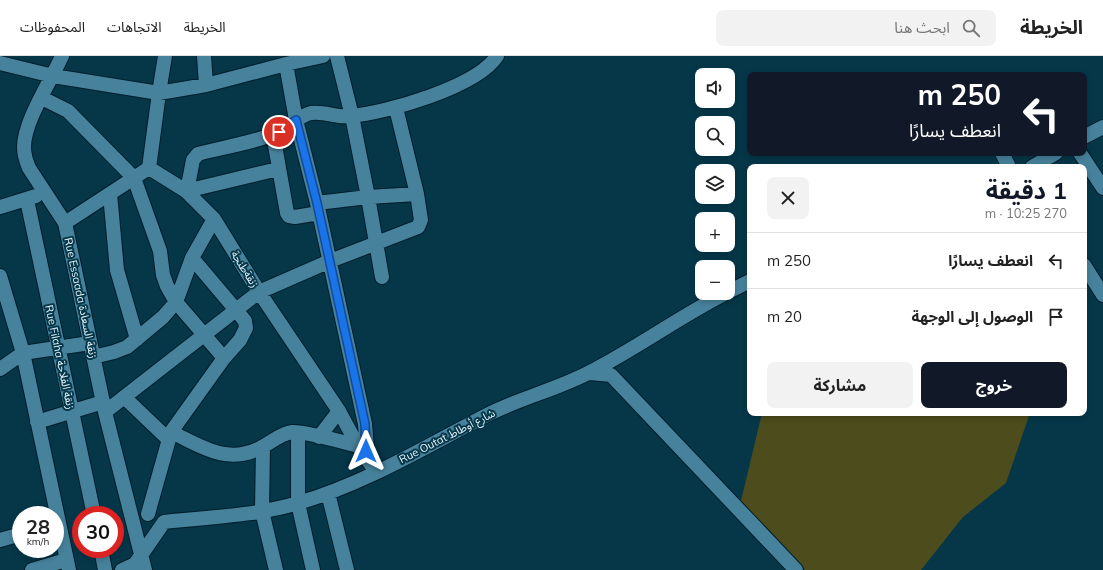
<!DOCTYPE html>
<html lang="ar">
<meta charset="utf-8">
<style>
body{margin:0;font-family:Mulish,"Noto Sans Arabic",sans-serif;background:#f2f2f2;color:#222;direction:rtl;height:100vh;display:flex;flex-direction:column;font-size:15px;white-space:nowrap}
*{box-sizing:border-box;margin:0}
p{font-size:13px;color:#767676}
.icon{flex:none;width:22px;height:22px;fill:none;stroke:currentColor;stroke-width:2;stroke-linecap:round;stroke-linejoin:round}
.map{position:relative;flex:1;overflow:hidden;direction:ltr}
.drawer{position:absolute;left:747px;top:108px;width:340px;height:252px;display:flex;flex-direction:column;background:#fff;border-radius:8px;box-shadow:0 2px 6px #0003;direction:rtl}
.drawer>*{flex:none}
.hud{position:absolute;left:747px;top:16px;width:340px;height:84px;border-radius:8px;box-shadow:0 2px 6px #0003;direction:rtl;background:#111827;color:#fff;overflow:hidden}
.fabs{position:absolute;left:695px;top:12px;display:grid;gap:8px}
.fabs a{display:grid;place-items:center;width:40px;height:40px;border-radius:8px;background:#fff;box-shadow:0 2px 6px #0003;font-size:20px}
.speed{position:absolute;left:12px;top:450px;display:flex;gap:8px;font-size:20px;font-weight:700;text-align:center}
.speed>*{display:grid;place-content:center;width:52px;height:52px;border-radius:50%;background:#fff;box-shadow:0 2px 6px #0003;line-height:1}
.speed small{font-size:10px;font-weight:400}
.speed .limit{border:6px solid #d22;background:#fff;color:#111}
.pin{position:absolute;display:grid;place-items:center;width:34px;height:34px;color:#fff;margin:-17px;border:2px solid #fff;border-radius:50%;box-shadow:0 1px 4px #0007}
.me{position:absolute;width:44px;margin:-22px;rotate:0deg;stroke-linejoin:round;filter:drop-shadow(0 0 3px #0008)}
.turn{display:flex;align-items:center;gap:14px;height:84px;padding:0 20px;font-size:18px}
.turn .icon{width:52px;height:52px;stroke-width:2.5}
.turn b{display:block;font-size:28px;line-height:34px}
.round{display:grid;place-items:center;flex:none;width:42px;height:42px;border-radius:8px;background:#f2f2f2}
.headline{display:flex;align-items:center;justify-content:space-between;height:68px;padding:0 20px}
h1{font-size:24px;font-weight:700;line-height:30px;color:#111827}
.button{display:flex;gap:8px;margin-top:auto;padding:8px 20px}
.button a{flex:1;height:46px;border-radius:8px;background:#111827;color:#fff;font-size:16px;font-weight:700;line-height:46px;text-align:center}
.button a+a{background:#f2f2f2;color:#222}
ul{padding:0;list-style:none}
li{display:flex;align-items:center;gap:12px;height:56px;padding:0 20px;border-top:1px solid #e0e0e0}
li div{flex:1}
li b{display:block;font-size:15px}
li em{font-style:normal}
header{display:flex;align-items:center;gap:24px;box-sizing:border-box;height:56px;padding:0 20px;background:#fff;border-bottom:1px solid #e0e0e0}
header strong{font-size:19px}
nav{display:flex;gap:22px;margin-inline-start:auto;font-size:14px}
.search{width:280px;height:36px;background:#f2f2f2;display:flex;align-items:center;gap:10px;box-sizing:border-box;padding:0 14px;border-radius:8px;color:#767676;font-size:15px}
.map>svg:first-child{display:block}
.green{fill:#4c4c1c}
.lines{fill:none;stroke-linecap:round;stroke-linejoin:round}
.minor-casing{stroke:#001d2a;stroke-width:16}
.minor{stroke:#47829c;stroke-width:14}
.route-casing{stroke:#114b97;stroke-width:10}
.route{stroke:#1a73e8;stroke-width:7}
.labels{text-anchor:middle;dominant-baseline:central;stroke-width:4;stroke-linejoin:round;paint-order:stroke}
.street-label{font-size:11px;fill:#e3f5fd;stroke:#053749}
</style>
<header>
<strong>الخريطة</strong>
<div class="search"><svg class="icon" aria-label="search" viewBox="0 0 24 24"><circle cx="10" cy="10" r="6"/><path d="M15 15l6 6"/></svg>ابحث هنا</div>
<nav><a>الخريطة</a><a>الاتجاهات</a><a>المحفوظات</a></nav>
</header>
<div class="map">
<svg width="1103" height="514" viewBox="0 0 1103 514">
<rect width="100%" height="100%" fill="#053749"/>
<path class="green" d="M762,357H1030L1006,427L963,461L921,514H805L740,449Z"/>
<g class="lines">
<defs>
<path id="minor" d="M62,0C51,25 24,65 24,91C24,99 26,105 29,112L65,167L105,356L145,514
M204,0L206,29
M0,7L53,20L159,37L206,29L286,8L323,0
M286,8L296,64L317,147L365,368L367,391L363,399
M42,42L68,55L134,122L160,195L163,219L167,230L176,246L224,302
M273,78L287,157L289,160L295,161L319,157
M1084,81L1103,71
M1002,97L1009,111
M1080,97L1103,132
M1032,111L1056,97
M149,112L159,37L165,0
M186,135L278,113
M187,135L193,104L198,98C224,91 252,87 277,77C289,72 298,60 311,57C325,55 337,62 350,60C386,57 477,31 497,0
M110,138L117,214L137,283
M27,144L94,459
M317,147L368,141L352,60L337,0
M0,151L36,140
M65,167L149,112L186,135L214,163L259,236L339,355L358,390L376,416
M1084,209L1103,239
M0,220L23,297L69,514
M382,221L368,141L417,138
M728,236L750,225
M93,301L114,296L127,291L163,261L176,246L192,202L214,163
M0,313L23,297L90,287
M590,317L611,319L796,514
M124,341L168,383
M105,356L259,236L330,205L418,171L421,164L417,138L396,52
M37,366L103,346
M171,376C201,390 226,409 260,392C271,387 279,378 292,376C305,375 343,386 358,390
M298,377V447L313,514
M319,381L339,355
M263,391L262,455L276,514
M328,437L347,514
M148,458L171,376L224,302L240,284L246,272L245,265L236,254L192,202
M0,484L21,478
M101,493L105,514
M32,514L66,504
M122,514L135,508L164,466C209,461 255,460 298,447C364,428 425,391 485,360C519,342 556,334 590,316C637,292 679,261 726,237"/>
</defs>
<use href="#minor" class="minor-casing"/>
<use href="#minor" class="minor"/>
</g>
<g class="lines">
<defs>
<path id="route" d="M279,76L296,64L317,147L365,368L366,395"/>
</defs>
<use href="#route" class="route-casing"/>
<use href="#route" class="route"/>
</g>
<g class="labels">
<g class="street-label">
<text transform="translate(245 213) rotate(58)">زنقةطنجة</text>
<text transform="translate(81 242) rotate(78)">Rue Essaada زنقة السعادة</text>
<text transform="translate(60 301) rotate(78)">Rue Filaha زنقة الفلاحة</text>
<text transform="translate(447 380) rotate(-27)">Rue Outat شارع أوطاط</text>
</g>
</g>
</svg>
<div class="fabs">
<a><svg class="icon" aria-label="sound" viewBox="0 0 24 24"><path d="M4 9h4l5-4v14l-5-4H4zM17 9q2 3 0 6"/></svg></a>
<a><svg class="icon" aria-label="search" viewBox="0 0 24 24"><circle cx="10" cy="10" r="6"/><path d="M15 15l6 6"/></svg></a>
<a><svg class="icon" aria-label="layers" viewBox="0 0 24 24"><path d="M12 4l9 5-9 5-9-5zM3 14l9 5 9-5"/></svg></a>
<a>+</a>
<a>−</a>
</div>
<div class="speed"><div>28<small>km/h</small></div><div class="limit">30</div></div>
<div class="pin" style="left:279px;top:76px;background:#d93025"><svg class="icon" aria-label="arrive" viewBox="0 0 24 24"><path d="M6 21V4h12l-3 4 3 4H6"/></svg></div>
<svg class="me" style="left:366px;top:395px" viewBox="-20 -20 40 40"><path d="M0-17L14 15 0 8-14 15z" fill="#1a73e8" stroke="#fff" stroke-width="4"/></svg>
<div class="hud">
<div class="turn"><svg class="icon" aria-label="left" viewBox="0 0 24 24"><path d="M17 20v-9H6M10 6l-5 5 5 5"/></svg><div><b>250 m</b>انعطف يسارًا</div></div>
</div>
<section class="drawer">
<div class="headline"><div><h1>1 دقيقة</h1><p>270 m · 10:25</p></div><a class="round"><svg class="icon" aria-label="close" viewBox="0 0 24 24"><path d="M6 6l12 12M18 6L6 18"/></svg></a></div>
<ul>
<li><svg class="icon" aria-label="left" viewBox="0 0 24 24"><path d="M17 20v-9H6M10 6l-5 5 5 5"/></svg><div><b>انعطف يسارًا</b></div><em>250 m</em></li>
<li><svg class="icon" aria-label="arrive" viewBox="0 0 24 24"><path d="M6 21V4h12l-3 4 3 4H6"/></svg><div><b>الوصول إلى الوجهة</b></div><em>20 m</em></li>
</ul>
<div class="button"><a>خروج</a><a>مشاركة</a></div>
</section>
</div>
